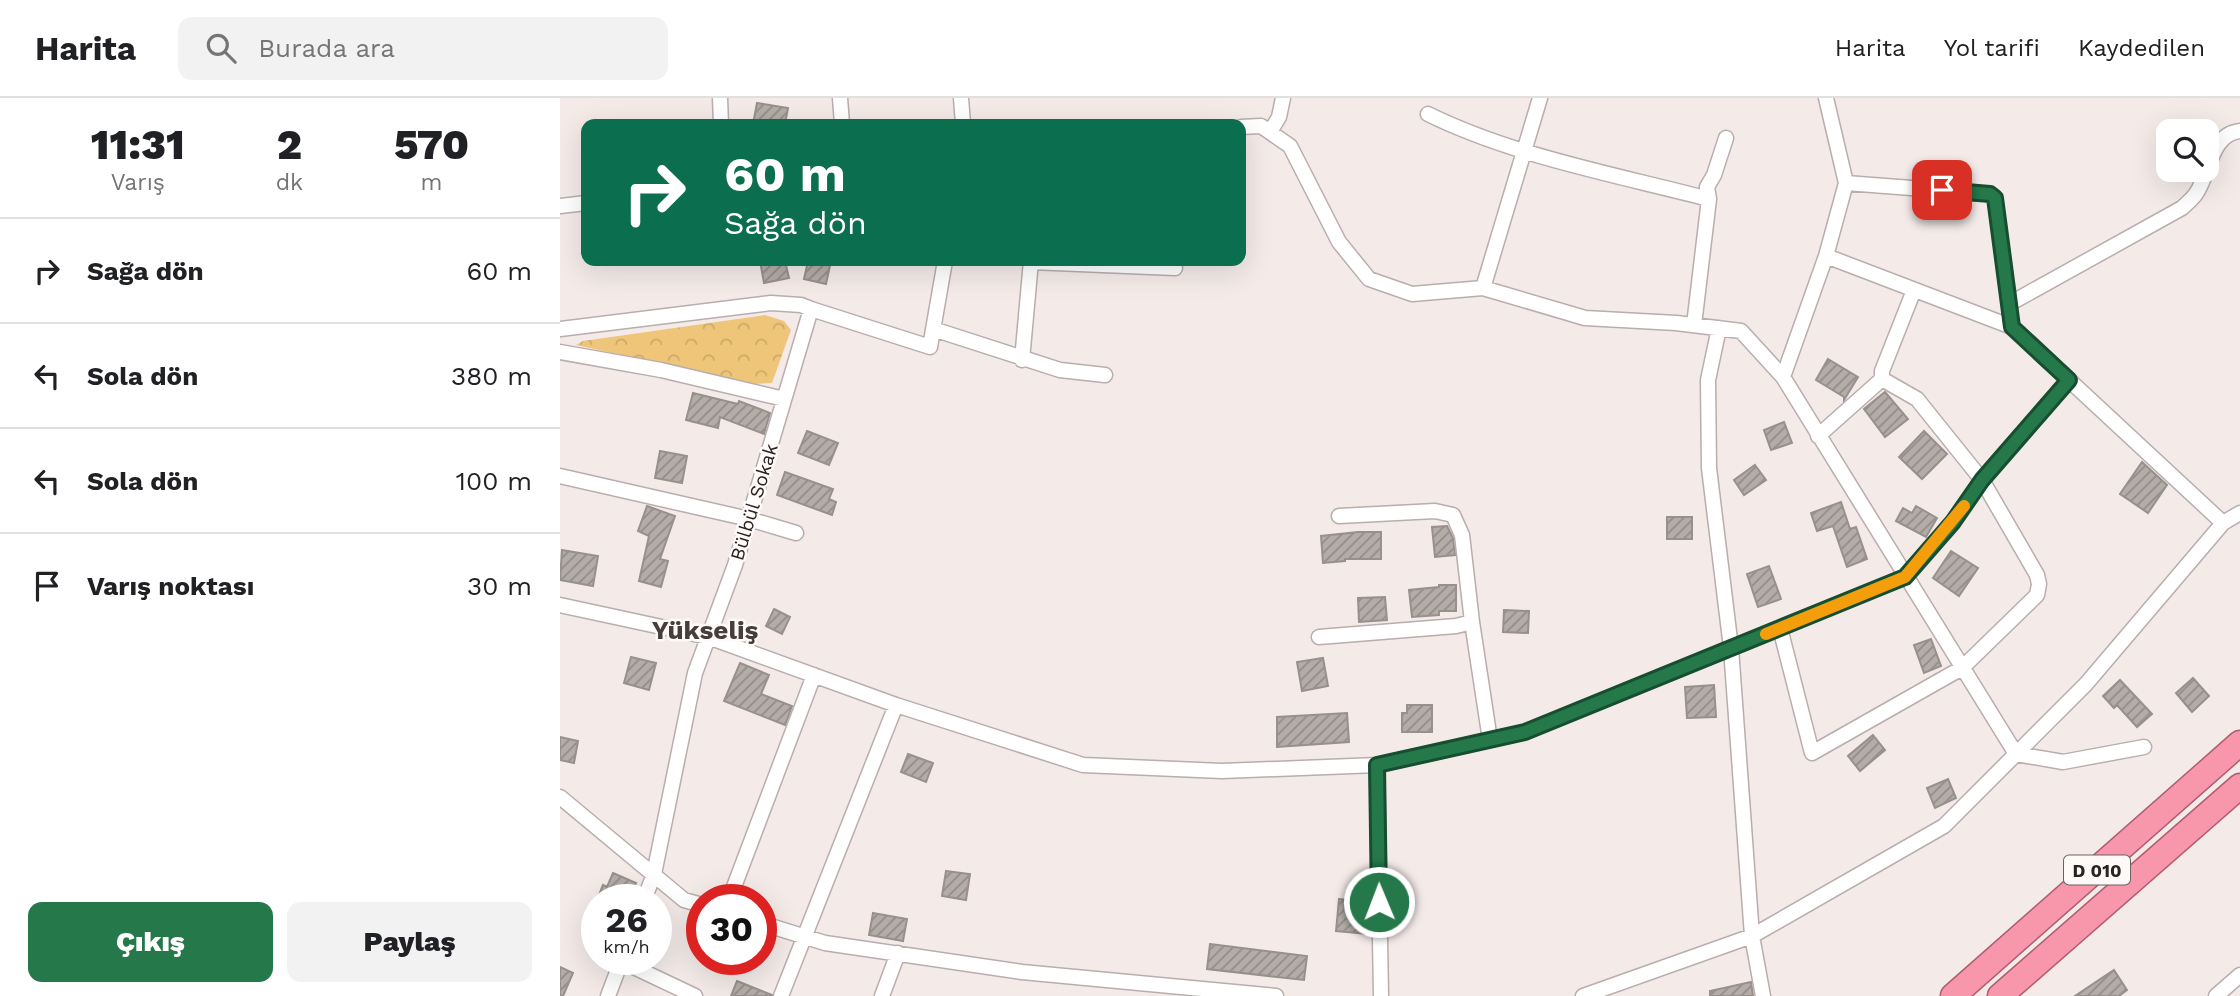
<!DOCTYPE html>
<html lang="tr">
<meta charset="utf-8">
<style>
body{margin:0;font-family:"Work Sans",sans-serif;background:#f2f2f2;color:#202124;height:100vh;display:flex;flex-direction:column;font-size:26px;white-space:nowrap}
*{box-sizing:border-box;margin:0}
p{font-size:23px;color:#757577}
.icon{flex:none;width:38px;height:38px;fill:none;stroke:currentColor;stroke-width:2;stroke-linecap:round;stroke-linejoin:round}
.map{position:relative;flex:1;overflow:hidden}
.details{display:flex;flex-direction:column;background:#fff;width:560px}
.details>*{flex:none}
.guide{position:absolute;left:21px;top:21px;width:665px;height:147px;border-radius:14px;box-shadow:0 7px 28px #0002;background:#0b6e4f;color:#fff;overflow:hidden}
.buttons{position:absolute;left:1596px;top:21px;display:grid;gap:14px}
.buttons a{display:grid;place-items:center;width:63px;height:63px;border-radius:14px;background:#fff;box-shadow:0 7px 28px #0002;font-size:35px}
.speed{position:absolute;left:21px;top:786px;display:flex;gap:14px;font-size:35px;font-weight:700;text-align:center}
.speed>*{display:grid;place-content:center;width:91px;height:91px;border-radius:50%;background:#fff;box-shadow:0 7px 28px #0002;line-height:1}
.speed small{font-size:18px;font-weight:400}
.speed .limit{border:10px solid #d22;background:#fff;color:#111}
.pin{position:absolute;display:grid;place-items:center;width:60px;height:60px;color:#fff;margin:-30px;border-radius:14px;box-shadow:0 4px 10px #0006}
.me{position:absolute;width:77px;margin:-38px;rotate:359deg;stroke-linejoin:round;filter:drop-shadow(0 0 5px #0008)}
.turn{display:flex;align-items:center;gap:24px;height:147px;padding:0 28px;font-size:32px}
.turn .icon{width:91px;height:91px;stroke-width:2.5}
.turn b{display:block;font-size:49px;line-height:60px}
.eta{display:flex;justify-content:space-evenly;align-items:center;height:119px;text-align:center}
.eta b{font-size:42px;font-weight:800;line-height:49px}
.action{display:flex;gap:14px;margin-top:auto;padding:14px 28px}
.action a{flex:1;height:80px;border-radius:14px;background:#24784a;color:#fff;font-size:28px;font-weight:800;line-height:80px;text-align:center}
.action a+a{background:#f2f2f2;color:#202124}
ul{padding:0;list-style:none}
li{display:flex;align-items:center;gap:21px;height:105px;padding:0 28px;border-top:2px solid #e0e0e0}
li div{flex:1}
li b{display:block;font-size:26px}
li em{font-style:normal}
header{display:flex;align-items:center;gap:42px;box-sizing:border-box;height:98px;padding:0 35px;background:#fff;border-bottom:2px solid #e0e0e0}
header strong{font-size:33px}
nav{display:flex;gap:38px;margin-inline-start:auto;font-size:24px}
.search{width:490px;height:63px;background:#f2f2f2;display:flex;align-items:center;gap:18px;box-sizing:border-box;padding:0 24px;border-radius:14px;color:#757577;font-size:26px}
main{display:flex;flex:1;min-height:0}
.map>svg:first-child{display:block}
.park{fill:url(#park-crowns)}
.building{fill:url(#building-hatch);stroke:#97908c;stroke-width:2}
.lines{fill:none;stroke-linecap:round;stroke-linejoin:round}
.minor-casing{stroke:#b7aead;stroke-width:17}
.trunk-casing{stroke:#ae5d6f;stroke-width:27}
.minor{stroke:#fff;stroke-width:14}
.trunk{stroke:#f896ac;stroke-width:24}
.route-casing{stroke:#174e30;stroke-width:18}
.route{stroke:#24784a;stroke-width:12}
.slow{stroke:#f59e0b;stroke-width:12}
.labels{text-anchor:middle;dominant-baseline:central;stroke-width:5;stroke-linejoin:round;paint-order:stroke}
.shield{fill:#fff9f8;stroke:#686463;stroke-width:2}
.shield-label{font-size:18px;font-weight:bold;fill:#272423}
.street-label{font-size:19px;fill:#272423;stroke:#fff9f8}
.district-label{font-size:26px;font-weight:bold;fill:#463e3d;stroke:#fff9f8}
</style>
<header>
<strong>Harita</strong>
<div class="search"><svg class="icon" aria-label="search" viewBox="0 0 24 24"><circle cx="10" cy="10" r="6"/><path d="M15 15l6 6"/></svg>Burada ara</div>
<nav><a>Harita</a><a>Yol tarifi</a><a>Kaydedilen</a></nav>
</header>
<main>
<section class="details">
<div class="eta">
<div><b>11:31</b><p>Varış</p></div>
<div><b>2</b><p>dk</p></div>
<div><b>570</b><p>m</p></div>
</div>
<ul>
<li><svg class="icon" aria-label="right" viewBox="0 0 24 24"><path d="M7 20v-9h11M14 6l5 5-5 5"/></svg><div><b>Sağa dön</b></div><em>60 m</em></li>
<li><svg class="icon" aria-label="left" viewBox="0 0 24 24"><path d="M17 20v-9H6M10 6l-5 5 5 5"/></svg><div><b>Sola dön</b></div><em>380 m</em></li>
<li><svg class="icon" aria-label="left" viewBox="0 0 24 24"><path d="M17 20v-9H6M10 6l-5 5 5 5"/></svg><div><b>Sola dön</b></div><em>100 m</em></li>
<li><svg class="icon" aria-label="arrive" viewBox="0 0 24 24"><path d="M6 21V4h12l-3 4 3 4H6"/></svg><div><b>Varış noktası</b></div><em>30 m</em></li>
</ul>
<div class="action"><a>Çıkış</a><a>Paylaş</a></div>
</section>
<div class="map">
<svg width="1680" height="898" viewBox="0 0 1680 898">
<defs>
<pattern id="park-crowns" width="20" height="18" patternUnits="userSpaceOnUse" patternTransform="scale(1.75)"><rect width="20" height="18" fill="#efc579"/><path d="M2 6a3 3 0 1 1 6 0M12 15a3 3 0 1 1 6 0" fill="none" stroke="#cda968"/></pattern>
<pattern id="building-hatch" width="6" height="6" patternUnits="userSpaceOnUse" patternTransform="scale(1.75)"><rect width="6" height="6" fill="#b3aca7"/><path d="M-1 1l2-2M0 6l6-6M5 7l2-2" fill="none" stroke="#928c88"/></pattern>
</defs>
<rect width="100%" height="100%" fill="#f4ebe9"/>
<path class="park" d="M205,217L224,223L231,232L212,285L192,286L16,247L23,243Z"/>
<path class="building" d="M197,5L228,10L225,26H193Z
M200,163H225L229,180L204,185Z
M248,163H271L266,186L244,181Z
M1268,261L1298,279L1284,302V299L1256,282Z
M1325,294L1348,321L1325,339L1304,311Z
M133,295L178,306L179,303L210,315L204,336L160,319L158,330L126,322Z
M1224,324L1232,345L1211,352L1204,332Z
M247,333L278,345L269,367L238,355Z
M1364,333L1387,356L1362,381L1339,359Z
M100,353L127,358L122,385L95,380Z
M1582,364L1607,387L1588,415L1560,396Z
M1195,367L1206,382L1184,397L1174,382Z
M225,374L273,391L269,401L276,404L272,417L217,397Z
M1281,404L1290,431L1296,429L1307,461L1287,469L1273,428L1257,433L1251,415Z
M87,408L115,418L100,461L108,463L101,489L79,483L89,438L78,433Z
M1356,408L1377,420L1366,439L1336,423L1343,410L1352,415Z
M1107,419H1132V441H1107Z
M887,428L893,440L895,457L875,459L872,429Z
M798,434H821V461H785V463L763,465L761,438Z
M2,452L38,458L33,488L0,482Z
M1391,453L1418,470L1399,498L1373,480Z
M1209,468L1221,501L1198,509L1187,476Z
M879,487H896V513H879V517L852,519L849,492L879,489Z
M825,499L827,522L799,524L798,500Z
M214,511L230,519L222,536L206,528Z
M944,512L969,513L968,535L943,534Z
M1371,541L1381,568L1364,575L1354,547Z
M71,559L96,565L89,592L64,585Z
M763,560L768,588L742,593L737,564Z
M180,565L209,577L201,596L232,608L225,627L164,603Z
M1633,580L1649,598L1632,614L1616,595Z
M1560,582L1592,616L1577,629L1557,607L1554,610L1543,598Z
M1154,587L1156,619L1127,620L1125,589Z
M847,607H872V634H842V615H847Z
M787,615L789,644L717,649V619Z
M1313,637L1325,652L1300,673L1288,658Z
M0,639L18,643L14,665L0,662Z
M348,656L373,665L366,684L341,674Z
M1388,681L1396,700L1375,710L1367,690Z
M386,773L410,776L406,802L382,798Z
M53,775L76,785L68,802H37L43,787L47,789Z
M779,801L810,804L808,836L776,833Z
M313,815L347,821L343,843L309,837Z
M650,846L747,858L744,882L647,871Z
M0,869L13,875L3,898H0Z
M1554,872L1567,892L1559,898H1515Z
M177,883L212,897V898H171Z
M1191,884L1193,898H1150V893Z"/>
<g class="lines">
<defs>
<path id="minor" d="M160,0L161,26
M280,0L282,26
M401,0L403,26
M868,16C953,58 1057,77 1149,101L1134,227
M681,29L701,28L730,48L779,144L809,181L852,196L923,190L1025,220L1116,225L1181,233L1223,279L1456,656L1503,664L1584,649
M710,34L719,19L723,0
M1286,85L1430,96L1435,100L1452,229
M1149,101L1147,89L1154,77L1166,40
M0,108L26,105
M1266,158L1452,229L1663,425
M471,164L615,170
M923,190L980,0
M1449,206L1622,110C1627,105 1634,100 1637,94C1650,74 1651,36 1680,33
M1159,230L1148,282L1149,370L1171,550L1192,838L1203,898
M0,231L211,205L241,207L251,211
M373,231L500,272L545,277
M0,254L101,272L224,301
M462,262L471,163
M1223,279L1266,158L1286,85L1266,0
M1258,338L1322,281V273L1354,192
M0,378L189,421L236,435
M779,418L875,413L893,417L902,437L912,524L930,642
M0,507L148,539L336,607L523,667L662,673L817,667L965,634L1345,479L1393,423L1422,382L1509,282
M1220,530L1252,655L1402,570L1477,497L1479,486L1477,477L1422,382L1357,301L1322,281
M759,539L896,528L912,524
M817,667L821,898
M0,699L124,802L142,807
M84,802L94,776L135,575L175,467L251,211L370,249L385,163
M169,802L254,577
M201,825L265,845L462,874L716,898
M61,863L135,898
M48,898L62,861
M221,898L336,607
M322,898L338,855
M1023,898L1192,838L1384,728L1526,586L1663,425L1680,415
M1656,898L1680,877"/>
<path id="trunk" d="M1393,898L1680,645
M1440,898L1680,688"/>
</defs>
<use href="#minor" class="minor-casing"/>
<use href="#trunk" class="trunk-casing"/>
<use href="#minor" class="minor"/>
<use href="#trunk" class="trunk"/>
</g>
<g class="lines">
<defs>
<path id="route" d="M819,804L817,667L965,634L1345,479L1393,424L1422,382L1509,282L1452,229L1435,100L1430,96L1382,92"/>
</defs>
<use href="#route" class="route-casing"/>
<use href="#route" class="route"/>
<path class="slow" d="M1206,536L1345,479L1404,408"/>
</g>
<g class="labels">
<rect class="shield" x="1504" y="757.5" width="66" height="29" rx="5"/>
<g class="shield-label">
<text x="1537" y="772">D 010</text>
</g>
<g class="street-label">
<text transform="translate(194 404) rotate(-73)">Bülbül Sokak</text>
</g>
<g class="district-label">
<text x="145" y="532">Yükseliş</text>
</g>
</g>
</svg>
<div class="buttons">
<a><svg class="icon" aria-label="search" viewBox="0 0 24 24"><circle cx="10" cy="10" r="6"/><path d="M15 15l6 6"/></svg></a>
</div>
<div class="speed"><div>26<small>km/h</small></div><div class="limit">30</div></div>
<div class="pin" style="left:1382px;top:92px;background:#d93025"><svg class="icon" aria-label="arrive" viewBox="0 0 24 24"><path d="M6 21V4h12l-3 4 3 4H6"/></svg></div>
<svg class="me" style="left:819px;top:804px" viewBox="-20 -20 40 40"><circle r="17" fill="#24784a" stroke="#fff" stroke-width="3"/><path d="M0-11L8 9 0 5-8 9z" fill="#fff"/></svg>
<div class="guide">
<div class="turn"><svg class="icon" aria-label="right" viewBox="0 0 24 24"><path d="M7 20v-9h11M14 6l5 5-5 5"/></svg><div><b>60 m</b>Sağa dön</div></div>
</div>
</div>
</main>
